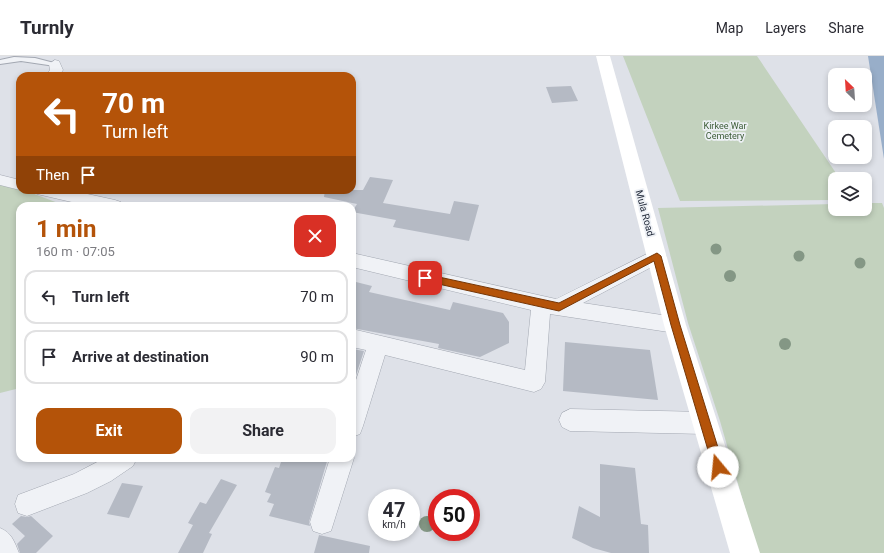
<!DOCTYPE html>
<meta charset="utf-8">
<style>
body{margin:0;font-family:Roboto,sans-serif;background:#f2f2f3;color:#2b2b33;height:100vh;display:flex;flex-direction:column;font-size:15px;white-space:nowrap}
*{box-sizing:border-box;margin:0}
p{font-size:13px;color:#7c7c81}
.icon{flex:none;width:22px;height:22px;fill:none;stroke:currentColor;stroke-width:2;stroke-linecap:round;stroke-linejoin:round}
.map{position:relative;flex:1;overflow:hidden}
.drawer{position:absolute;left:16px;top:146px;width:340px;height:260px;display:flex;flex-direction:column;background:#fff;border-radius:12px;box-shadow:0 2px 6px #0003}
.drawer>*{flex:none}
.hud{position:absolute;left:16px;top:16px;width:340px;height:122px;border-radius:12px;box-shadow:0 2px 6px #0003;background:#b45309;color:#fff;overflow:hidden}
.needle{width:26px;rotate:335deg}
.buttons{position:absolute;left:828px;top:12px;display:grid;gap:8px}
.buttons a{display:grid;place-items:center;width:44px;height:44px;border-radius:8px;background:#fff;box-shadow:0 2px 6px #0003;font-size:20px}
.speed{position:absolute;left:368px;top:433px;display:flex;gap:8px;font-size:20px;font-weight:700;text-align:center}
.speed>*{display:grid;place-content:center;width:52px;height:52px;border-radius:50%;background:#fff;box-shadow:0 2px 6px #0003;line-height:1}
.speed small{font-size:10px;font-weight:400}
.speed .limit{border:6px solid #d22;background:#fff;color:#111}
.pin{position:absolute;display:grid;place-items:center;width:34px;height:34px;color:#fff;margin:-17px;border-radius:8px;box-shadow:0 2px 6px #0006}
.me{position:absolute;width:44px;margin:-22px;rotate:343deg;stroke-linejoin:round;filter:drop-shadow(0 0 3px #0008)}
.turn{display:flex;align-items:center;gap:14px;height:84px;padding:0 20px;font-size:18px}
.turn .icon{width:52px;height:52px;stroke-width:2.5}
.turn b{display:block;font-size:28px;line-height:34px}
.then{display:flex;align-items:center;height:38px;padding:0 20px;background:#0003;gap:8px;font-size:15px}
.round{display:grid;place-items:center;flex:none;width:42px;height:42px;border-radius:12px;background:#f2f2f3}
.summary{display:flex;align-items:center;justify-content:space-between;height:68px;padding:0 20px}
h1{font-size:24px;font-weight:700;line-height:30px;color:#b45309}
.button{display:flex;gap:8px;margin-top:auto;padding:8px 20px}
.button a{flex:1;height:46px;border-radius:12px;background:#b45309;color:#fff;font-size:16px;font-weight:700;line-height:46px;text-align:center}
.button a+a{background:#f2f2f3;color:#2b2b33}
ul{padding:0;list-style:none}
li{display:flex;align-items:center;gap:12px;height:54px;margin:0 8px 6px;padding:0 12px;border:2px solid #e1e1e2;border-radius:12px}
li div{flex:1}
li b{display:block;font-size:15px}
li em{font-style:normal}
header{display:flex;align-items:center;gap:24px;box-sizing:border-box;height:56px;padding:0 20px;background:#fff;border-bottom:1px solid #e1e1e2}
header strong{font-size:19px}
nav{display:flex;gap:22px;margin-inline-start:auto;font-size:14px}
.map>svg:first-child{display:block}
.green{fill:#c3d2be}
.water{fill:#98aec9}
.building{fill:#b5bac4}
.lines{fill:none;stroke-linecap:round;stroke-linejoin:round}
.service-casing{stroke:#a3a8b2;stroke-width:2}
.minor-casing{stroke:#a3a8b2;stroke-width:1}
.service{fill:#f0f2f6;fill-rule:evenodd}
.minor{fill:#f0f2f6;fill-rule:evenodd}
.secondary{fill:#fff;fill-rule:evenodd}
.tree{fill:#849785}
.route{fill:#b45309;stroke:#753606}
.labels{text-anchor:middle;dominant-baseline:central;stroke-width:3.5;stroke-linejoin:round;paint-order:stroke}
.far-park-label{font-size:9px;fill:#3a5a34;stroke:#edf0f5}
.street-label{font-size:10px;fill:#272f3e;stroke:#edf0f5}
</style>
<header>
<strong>Turnly</strong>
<nav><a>Map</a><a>Layers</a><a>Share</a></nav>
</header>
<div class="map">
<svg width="884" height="497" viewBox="0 0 884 497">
<rect width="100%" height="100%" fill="#dee1e8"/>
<path class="green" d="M623,0H757L840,123H835V144L680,145Z
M0,125L66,150H20V332L0,337Z
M865,147H882L884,152V497H758L720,365L688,267L658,152L835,148V153H865Z"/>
<path class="water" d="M868,0H884V103Z"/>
<path class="building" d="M571,30L578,45L552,47L546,31Z
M370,121L393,124L383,147L450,158L454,145L479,149L469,185L393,171L396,164L352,156L357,148L324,141L325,134H363Z
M352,225L372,230L369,236L450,254L453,246L503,257L509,266V287L480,301L438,292L439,288L352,272Z
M565,286L650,294L658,344L563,335Z
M352,293L364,295L352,331Z
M290,402H328L309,466L310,470L269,460L274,448L267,446L271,438L265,436L275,411L279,412L282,403L289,404Z
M600,408L635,412L641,468L648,469L649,497H611L593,492L572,482L579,450L600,461Z
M221,423L237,429L209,477L212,478L203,497H178L193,469L188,467L200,446L206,448Z
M122,427L143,430L129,462L107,458Z
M21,460L27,461L31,460L53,480L36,497H20L17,488L25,480L12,468Z
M319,479L370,490L369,497H314Z"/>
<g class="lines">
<defs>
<path id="service" d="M14,1L35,2L58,8L55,10L21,5L0,8V4Z"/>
<path id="minor" d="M55,4L59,5L63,14L59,20H45L50,14L49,8Z
M0,119L20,124V134H22H20L0,129Z
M35,134H69L115,144L121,146L123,150H89L37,138Z
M657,193L663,195L666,200L663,205L583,247L675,261L682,263L685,269L682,275L675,277L550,258L545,326L541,333L534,336L385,299L363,370L360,378L352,381V336L366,294L352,291V273L525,314L531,254L352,211V197L556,243Z
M570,353L705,356L713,359L716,367L713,375L705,378L570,375L562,371L559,364L562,357Z
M352,398L354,402L331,475L322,478L313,475L310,466L330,402H352Z
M105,402H137L133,410L111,425L87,437L27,460L18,457L15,448L18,439L74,418Z
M0,472C12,477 14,485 19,497H0Z"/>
</defs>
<use href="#service" class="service-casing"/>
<use href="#minor" class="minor-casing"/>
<use href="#service" class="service"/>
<use href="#minor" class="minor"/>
<path class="secondary" d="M596,0H610L686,269L760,497H730L664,269Z"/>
</g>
<g class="tree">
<circle cx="716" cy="193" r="5.5"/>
<circle cx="799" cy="200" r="5.5"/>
<circle cx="860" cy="207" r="5.5"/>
<circle cx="730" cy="220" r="6"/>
<circle cx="785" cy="288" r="6"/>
<circle cx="427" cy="468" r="8"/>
</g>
<path class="route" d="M657,197L661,200L680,269L724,411L722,415L718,416L715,415L713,411L671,269L654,205L559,255L425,225L420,222L425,218L559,247Z"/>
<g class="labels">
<g class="far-park-label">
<text x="725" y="70">Kirkee War<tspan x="725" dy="10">Cemetery</tspan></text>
</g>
<g class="street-label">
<text transform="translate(645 157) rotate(75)">Mula Road</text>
</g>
</g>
</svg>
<div class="buttons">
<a><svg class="needle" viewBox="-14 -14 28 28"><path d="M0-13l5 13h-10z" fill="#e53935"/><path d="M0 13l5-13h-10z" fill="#7c7c81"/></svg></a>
<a><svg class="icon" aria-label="search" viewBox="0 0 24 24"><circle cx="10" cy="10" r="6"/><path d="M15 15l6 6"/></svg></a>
<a><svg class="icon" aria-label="layers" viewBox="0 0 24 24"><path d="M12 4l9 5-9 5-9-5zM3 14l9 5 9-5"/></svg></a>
</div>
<div class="speed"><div>47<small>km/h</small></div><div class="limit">50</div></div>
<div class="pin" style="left:425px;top:222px;background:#d93025"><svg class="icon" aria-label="arrive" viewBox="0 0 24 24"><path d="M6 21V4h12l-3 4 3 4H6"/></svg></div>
<svg class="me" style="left:718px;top:411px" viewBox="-20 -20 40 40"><circle r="19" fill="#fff"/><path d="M0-13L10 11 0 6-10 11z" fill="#b45309"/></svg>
<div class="hud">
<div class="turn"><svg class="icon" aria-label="left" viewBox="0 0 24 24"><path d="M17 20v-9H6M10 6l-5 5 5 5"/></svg><div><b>70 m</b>Turn left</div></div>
<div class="then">Then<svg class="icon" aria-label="arrive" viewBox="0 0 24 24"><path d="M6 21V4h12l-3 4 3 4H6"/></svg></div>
</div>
<section class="drawer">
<div class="summary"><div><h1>1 min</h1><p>160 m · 07:05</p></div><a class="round" style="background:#d93025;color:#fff"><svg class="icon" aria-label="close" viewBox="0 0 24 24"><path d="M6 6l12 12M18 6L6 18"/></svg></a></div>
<ul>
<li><svg class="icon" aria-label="left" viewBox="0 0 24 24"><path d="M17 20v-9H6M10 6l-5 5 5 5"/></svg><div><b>Turn left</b></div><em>70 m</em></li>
<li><svg class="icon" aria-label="arrive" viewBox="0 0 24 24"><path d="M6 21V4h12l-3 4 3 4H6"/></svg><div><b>Arrive at destination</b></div><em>90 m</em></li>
</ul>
<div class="button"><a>Exit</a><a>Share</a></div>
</section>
</div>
